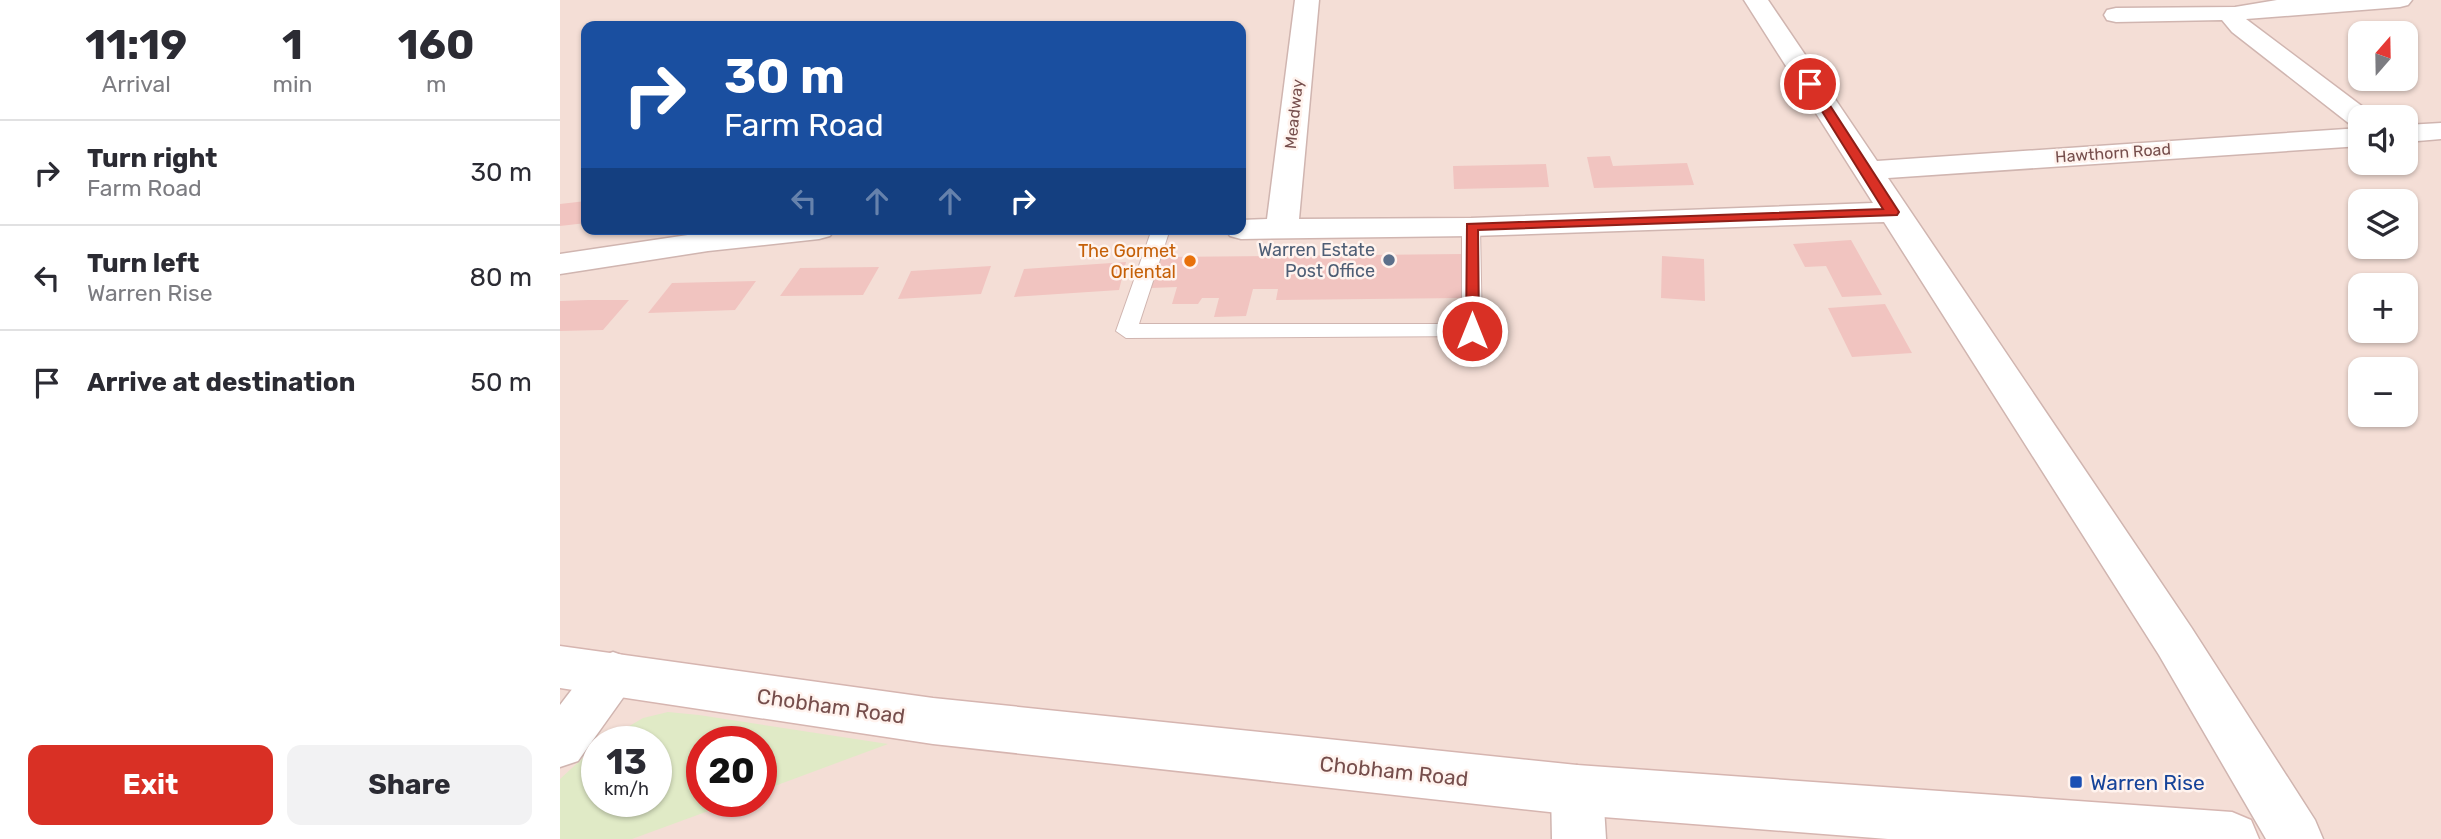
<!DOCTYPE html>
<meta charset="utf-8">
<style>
body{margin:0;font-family:Rubik,sans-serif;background:#f2f2f3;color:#2b2b33;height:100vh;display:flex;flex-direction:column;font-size:26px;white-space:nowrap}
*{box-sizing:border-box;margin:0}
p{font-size:23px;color:#7c7c81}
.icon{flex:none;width:38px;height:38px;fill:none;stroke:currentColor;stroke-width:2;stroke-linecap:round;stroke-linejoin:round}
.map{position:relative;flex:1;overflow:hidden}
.side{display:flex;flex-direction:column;background:#fff;width:560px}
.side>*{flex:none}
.top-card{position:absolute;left:21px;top:21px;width:665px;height:214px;border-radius:14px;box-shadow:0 2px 5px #0004;background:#1a4fa0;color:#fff;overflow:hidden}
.needle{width:46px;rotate:20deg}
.fabs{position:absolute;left:1788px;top:21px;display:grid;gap:14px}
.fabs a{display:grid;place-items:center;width:70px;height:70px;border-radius:14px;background:#fff;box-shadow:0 2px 5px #0004;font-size:35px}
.speed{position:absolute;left:21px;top:726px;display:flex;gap:14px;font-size:35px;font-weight:700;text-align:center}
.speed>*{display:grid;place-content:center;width:91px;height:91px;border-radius:50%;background:#fff;box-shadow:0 2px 5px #0004;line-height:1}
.speed small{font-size:18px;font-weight:400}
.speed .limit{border:10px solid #d22;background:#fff;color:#111}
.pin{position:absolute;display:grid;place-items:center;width:60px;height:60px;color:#fff;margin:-30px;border:4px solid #fff;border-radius:50%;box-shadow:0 2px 7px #0007}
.me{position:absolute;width:77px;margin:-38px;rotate:0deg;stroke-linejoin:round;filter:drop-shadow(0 0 5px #0008)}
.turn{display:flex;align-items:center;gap:24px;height:147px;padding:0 28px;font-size:32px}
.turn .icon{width:91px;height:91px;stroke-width:2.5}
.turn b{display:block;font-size:49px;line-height:60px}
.lanes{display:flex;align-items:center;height:66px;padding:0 28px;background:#0003;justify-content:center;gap:35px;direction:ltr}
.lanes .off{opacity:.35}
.eta{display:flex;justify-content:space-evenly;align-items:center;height:119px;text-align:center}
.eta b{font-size:42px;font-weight:700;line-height:49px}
.action{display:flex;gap:14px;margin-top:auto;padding:14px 28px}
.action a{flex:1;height:80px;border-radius:14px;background:#d93025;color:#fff;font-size:28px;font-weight:700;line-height:80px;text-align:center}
.action a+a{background:#f2f2f3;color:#2b2b33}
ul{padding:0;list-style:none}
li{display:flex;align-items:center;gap:21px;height:105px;padding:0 28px;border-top:2px solid #e1e1e2}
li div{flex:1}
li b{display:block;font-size:26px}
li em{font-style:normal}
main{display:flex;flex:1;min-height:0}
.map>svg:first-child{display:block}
.residential{fill:#f4ded6;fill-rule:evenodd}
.green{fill:#e0eac6}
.building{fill:#f1c4c0}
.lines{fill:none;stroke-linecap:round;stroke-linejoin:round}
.service-casing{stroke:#d0b5b0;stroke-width:2}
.minor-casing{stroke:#d0b5b0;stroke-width:3}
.secondary-casing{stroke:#d6b5b0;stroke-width:3}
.service{fill:#fff;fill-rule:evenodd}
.minor{fill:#fff;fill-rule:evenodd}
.secondary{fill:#fff;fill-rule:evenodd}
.route{fill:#d93025;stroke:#8d1f18;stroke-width:2}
.service-dot{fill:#5c6f8a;stroke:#fff3ee;stroke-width:2.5}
.food-dot{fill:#e8710a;stroke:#fff3ee;stroke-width:2.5}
.transit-dot{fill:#1a4fb4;stroke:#fff3ee;stroke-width:2.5}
.labels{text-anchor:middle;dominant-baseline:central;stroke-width:5;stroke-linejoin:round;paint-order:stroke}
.far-street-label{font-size:16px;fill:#764e4c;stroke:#fff3ee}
.service-label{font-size:18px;fill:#4e5e75;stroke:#fff3ee;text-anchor:end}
.food-label{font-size:18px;fill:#c56008;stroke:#fff3ee;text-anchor:end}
.near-street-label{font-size:21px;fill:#764e4c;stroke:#fff3ee}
.near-transit-label{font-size:21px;fill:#164399;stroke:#fff3ee;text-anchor:start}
</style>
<main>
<section class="side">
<div class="eta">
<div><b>11:19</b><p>Arrival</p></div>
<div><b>1</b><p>min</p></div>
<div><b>160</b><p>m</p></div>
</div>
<ul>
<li><svg class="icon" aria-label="right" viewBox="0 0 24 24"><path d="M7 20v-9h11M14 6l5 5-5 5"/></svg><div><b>Turn right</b><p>Farm Road</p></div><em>30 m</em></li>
<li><svg class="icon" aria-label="left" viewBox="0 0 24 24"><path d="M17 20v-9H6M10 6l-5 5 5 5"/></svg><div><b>Turn left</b><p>Warren Rise</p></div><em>80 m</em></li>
<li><svg class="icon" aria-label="arrive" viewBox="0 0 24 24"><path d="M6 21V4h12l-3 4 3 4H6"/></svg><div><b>Arrive at destination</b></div><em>50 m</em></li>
</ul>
<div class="action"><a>Exit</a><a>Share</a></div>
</section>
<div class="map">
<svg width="1881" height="839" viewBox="0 0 1881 839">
<rect width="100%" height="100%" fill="#fceee8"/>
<path class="residential" d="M0,0H1881V839H0ZM26,26H681V229H26ZM1801,33H1846V79H1801ZM1801,117H1846V163H1801ZM1801,201H1846V247H1801ZM1801,285H1846V331H1801ZM1801,369H1846V415H1801ZM37,742H96V802H37ZM142,742H201V802H142Z"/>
<path class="green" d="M108,712L139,715L328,744L201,791V742H142V802H173L72,839H0V779L37,745V802H96V742H42L83,718Z"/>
<path class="building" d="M1050,156L1053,166L1127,163L1134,185L1034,188L1027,157Z
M986,164L989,187L894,189L893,166Z
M26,201V223L0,226V204Z
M1291,240L1322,295L1282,297L1266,266L1245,267L1233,244Z
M902,254V298L716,300L718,289H693L686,316L654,317L659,298H642L638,304H612L617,287L591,288L602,257Z
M1102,256L1144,259L1145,301L1101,298Z
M566,262L559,290L454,297L464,269Z
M431,266L421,294L338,299L351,271Z
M319,267L303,295L220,296L240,268Z
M196,281L175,310L88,313L112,283Z
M28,300H69L43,330L0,331V301Z
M1325,304L1352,353L1292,357L1268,308Z"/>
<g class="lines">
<defs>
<path id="service" d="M911,221L920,227L922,331L919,336L566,338L556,331L592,229H610L579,324H902V227Z"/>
<path id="minor" d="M735,0H759L739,219L911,218L1313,203L1184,0H1208L1317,161L1801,128V146L1328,178L1631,627L1755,820L1763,839H1706L1599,655L1324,222L911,236L681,239L670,236L665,229H681V220L707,219Z
M1717,0H1852L1848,5L1840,7L1686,19L1811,113L1814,117H1801V127L1791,125L1672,32L1662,20L1556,22L1547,20L1544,15L1547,10L1556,8L1675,7Z
M1881,123V139L1846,142V125Z
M168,229H275L270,236L259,239L148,251L0,274V254Z
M53,652L70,658L77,673L70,688L18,761L0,767V705L36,658Z
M1017,765L1035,772L1043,790L1046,839H992L991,790L999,772Z"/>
<path id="secondary" d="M0,646L373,698L1017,765L1672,812L1691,820L1699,839H1328L1017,815L373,744L0,688Z"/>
</defs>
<use href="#service" class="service-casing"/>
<use href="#minor" class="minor-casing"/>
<use href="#secondary" class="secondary-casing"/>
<use href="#service" class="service"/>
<use href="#minor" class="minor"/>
<use href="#secondary" class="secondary"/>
</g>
<path class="route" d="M1246,82L1256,84L1339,212L1337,215L918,230L919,331L912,335L906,334L907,224L1323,209L1245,84Z"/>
<circle class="service-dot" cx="829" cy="260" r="7"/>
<circle class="food-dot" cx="630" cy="261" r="7"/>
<rect class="transit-dot" x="1509" y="775" width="14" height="14" rx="3.5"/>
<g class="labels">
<g class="far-street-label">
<text transform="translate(734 114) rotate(-84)">Meadway</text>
<text transform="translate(1553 153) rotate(-4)">Hawthorn Road</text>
</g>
<g class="service-label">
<text x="815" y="250">Warren Estate<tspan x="815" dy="21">Post Office</tspan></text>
</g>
<g class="food-label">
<text x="616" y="251">The Gormet<tspan x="616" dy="21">Oriental</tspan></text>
</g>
<g class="near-street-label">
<text transform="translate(271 706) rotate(8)">Chobham Road</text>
<text transform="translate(834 771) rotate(6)">Chobham Road</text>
</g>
<g class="near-transit-label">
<text x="1530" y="782">Warren Rise</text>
</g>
</g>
</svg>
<div class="fabs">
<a><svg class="needle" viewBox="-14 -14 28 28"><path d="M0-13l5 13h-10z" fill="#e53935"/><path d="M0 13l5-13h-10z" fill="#7c7c81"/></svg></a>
<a><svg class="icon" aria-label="sound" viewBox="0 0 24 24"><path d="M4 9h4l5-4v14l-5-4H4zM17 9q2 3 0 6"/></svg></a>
<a><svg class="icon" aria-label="layers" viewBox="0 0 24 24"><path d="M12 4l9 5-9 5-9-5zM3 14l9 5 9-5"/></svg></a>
<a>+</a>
<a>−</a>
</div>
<div class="speed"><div>13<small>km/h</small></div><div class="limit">20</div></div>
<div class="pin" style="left:1250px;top:84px;background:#d93025"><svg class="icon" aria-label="arrive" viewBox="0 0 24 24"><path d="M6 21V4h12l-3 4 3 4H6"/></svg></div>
<svg class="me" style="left:912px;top:331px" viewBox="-20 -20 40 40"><circle r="17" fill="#d93025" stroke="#fff" stroke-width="3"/><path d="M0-11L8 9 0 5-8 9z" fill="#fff"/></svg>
<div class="top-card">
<div class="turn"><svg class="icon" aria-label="right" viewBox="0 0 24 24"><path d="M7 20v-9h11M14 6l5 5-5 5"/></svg><div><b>30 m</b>Farm Road</div></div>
<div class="lanes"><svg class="icon off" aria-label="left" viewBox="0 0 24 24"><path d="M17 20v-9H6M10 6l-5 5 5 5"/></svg><svg class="icon off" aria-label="ahead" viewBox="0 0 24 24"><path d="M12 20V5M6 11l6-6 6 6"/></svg><svg class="icon off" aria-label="ahead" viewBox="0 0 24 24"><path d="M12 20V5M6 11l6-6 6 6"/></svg><svg class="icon" aria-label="right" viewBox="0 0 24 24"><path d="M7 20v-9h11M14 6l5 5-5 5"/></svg></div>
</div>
</div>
</main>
